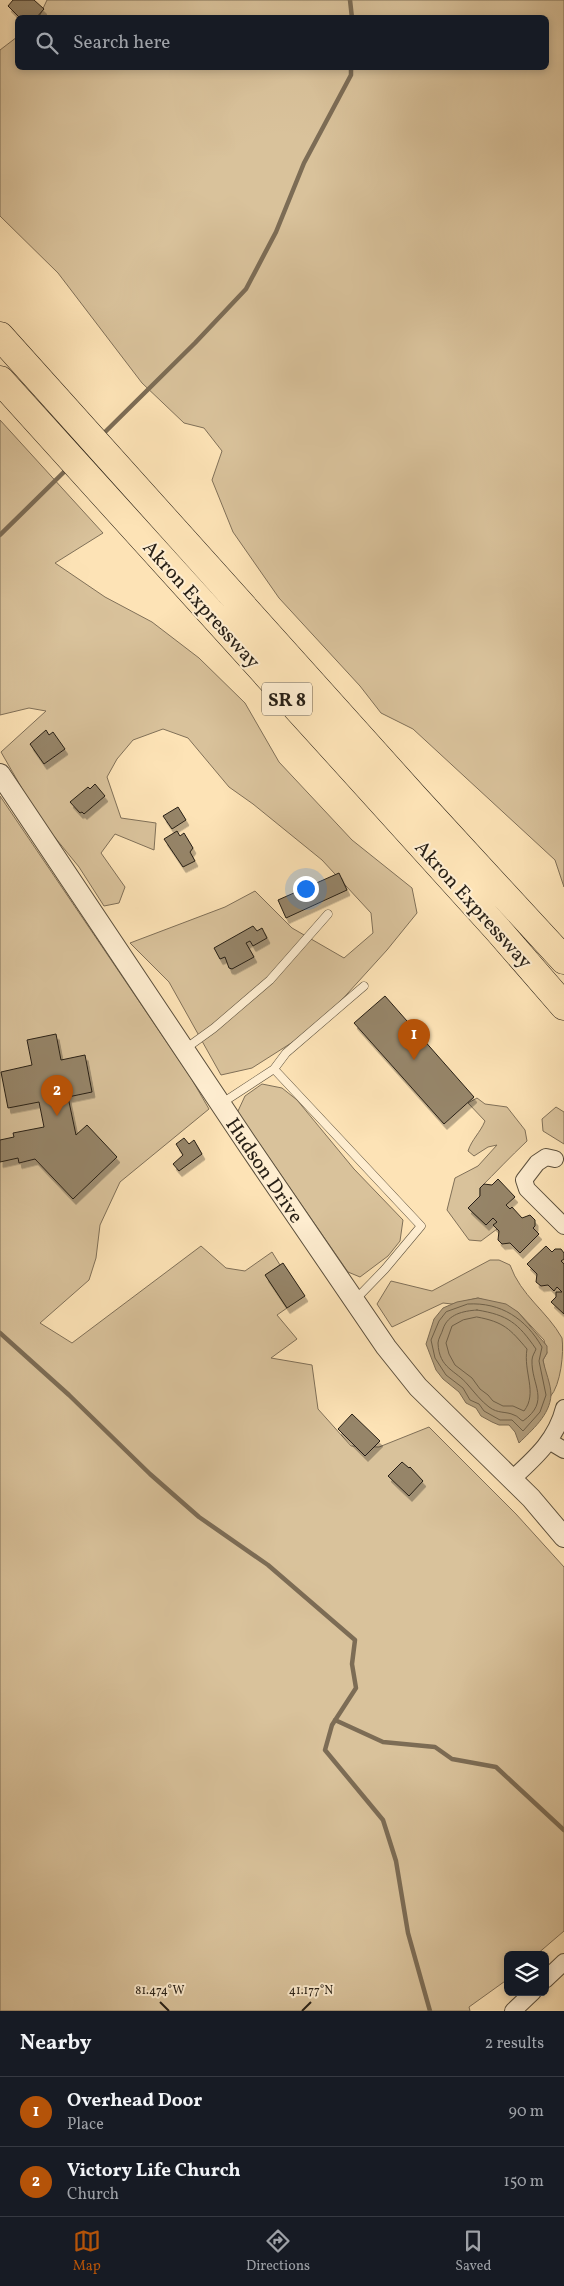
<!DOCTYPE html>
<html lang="en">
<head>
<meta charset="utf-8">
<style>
	:root { --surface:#171b24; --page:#242831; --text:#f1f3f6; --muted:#9ea1a6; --line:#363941; --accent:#b45309 }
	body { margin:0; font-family:Vollkorn,serif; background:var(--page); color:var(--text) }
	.controls { position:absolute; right:15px; bottom:15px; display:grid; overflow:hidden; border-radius:8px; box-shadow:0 2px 8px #0003 }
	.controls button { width:45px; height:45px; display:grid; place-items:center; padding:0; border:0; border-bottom:1px solid var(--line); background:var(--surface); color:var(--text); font:25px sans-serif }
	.you { position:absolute; left:305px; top:888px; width:18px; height:18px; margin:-12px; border:4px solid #fff; border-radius:50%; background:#1a73e8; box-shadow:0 0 0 8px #1a73e833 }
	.badge { display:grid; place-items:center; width:32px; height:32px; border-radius:50%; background:var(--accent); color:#fff; font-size:16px; font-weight:700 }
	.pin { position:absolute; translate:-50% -41px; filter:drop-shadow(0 1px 2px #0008) }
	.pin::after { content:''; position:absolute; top:26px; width:18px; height:15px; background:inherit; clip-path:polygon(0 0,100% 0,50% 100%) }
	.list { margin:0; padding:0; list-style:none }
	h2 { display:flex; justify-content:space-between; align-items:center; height:65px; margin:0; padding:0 20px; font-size:21px }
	h2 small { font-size:16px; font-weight:400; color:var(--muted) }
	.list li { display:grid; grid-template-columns:32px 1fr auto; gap:15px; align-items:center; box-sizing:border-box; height:70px; padding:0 20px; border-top:1px solid var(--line) }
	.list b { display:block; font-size:19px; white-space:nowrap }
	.list p { margin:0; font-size:16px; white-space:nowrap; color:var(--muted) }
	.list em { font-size:16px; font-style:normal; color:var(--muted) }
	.icon { flex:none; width:28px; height:28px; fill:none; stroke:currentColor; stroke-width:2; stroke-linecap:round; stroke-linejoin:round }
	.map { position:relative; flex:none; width:564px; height:2011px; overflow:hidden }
	.search { position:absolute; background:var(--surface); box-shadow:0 2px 8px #0003; left:15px; right:15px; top:15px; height:55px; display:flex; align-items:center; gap:12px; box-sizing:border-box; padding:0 18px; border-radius:8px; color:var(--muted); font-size:19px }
	.sheet { height:205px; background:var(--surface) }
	nav { display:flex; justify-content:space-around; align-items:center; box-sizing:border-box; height:70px; border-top:1px solid var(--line); background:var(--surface); font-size:14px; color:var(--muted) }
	nav a { display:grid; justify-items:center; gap:2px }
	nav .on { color:var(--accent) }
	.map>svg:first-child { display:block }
	.green { fill:#d9c29b; stroke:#807058 }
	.water { fill:#b4a07f; stroke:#7c6c55 }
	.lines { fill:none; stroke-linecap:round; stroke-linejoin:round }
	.shore { stroke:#6e604a; stroke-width:1 }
	.stream { stroke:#7c6c55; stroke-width:4.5 }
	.building { fill:#968569; stroke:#271f15; filter:url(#shadow) }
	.service-casing { stroke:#5c503d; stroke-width:9 }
	.minor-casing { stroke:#5c503d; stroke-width:18 }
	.tertiary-casing { stroke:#5c503d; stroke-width:22 }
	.motorway-casing { stroke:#271f15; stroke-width:29 }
	.service { stroke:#feedd0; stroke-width:8 }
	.minor { stroke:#feedd0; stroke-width:16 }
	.tertiary { stroke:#feedd0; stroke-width:20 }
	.motorway { stroke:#fde3b6; stroke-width:28 }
	.ticks { fill:none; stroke:#271f15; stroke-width:2 }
	.labels { text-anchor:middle; stroke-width:4; stroke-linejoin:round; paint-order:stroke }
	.shield { fill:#feedd0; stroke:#685d4d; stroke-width:1 }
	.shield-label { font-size:19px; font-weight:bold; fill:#271f15 }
	.street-label { font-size:20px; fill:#271f15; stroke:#feedd0 }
	.ticks-label { font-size:12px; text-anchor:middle; fill:#271f15; stroke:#feedd0; stroke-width:4; stroke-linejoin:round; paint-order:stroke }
</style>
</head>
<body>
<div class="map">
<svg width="564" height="2011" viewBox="0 0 564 2011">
	<defs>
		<filter id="shadow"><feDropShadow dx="3" dy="5.5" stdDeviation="0" flood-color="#0004"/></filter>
	</defs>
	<rect width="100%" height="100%" fill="#fde3b6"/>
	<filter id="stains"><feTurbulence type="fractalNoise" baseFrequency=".004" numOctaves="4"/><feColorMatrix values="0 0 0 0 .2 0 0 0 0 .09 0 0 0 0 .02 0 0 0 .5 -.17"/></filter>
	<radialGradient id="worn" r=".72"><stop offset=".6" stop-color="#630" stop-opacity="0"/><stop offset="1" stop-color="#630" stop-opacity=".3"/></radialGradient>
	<path class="green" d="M47,0H564V887L555,860L413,729L381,713L360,686L279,598L233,532L212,480L222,451L204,428L184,423L142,383L58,273L0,216V50L17,37L18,68H546V18L39,17Z
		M0,420L103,533L55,563L105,597L152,622L199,658L245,703L279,762L352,840L412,888L417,913L387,950L318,1026L252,1068L221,1075L169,982L130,943L225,907L255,891L292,928L344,958L373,933L371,913L322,860L253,804L229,787L188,738L163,729L133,740L117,759L107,777L121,818L156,823L154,850L115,834L101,853L125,887L119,903L104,906L79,867L39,818L1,752L46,711L29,708L0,715Z
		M0,796L191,1078L209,1109L120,1182L100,1225L96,1258L89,1280L40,1323L72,1343L201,1246L226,1268L245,1271L272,1252L280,1265L266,1276L287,1308L277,1315L297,1339L271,1358L312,1365L318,1409L351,1446L379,1447L429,1427L516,1514L564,1567V1931L536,1955H508V1979L469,2007L470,2011H0Z
		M262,1084L282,1088L297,1100L354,1169L403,1220L400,1241L388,1256L360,1277L348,1272L241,1117L238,1111L245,1096Z
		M477,1098L485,1104L507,1107L525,1130L527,1141C510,1157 495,1173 480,1188V1196L468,1208L486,1225L493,1218L497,1222L494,1225L497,1229L481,1241L469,1240L447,1210L455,1178L478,1166L497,1145L488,1147L474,1156L468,1151C472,1139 480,1133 485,1121L468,1103Z
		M556,1107L564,1112V1144L543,1131L542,1119Z
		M490,1260H499L510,1265C521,1296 547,1311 562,1338C564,1352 561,1385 550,1397L543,1360L547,1353L544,1340L518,1312L478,1298L452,1304L443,1303L392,1327L377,1304L391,1281L432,1291Z"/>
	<path class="water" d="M478,1298L506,1304L518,1312L547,1346V1353L543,1360C545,1371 551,1384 551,1395C550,1415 532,1430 519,1443L515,1432L509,1425H499L492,1422L481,1416L476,1408L466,1403L459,1392L443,1379L436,1370L426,1344L434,1319L443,1308L457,1302Z"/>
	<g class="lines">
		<path class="shore" d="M468,1304C501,1302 526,1319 542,1347L539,1361L546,1395L540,1412L523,1431L512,1420H500L484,1411L479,1404L470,1400L463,1388L446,1375L435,1358L431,1340L439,1321L446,1312Z
			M477,1310C508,1315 518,1323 536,1349C535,1352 532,1356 532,1360C531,1385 551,1401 523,1421C520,1420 518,1416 514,1415C506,1411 498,1414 489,1407C481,1401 475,1393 468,1385C456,1370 439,1369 438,1343C438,1339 442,1333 443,1329C448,1314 463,1311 477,1310Z
			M477,1317C504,1322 510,1329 527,1349C523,1372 538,1393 524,1411L513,1406H503L493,1401L488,1395L480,1389L472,1378L455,1365L449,1354L446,1343L452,1326L463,1320Z"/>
		<path class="stream" d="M350,0L352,18
			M101,436L195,343L246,289L276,232L304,163L351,75V68
			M0,535L68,468
			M0,1333L69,1395L150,1474L199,1517L268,1565L355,1640L352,1664L356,1688L332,1725L325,1750L383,1820L396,1861L408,1933L430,2011
			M335,1720L383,1742L435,1747L452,1759L496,1767L564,1830"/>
	</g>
	<path class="building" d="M13,0H34L44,9L36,18H20L8,6Z
		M46,730L49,735L53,732L65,749L44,764L30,744Z
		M95,784L105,796L84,814L82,812L80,813L70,802L88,787L90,789Z
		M178,807L186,820L172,829L163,816Z
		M177,831L180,836L184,833L193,848L190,852L195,861L183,867L164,839Z
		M339,873L347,890L286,918L278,900Z
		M253,926L257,931L262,928L267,938L253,946L250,941L246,943L254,957L232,969L229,968L225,957L220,959L214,948Z
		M385,996L474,1097L444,1124L354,1023Z
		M56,1034L61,1060L85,1055L92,1092L68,1097L76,1135L87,1125L117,1157L73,1199L35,1159L19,1163L18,1158L0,1162V1140L14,1137L13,1133L44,1127L39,1102L8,1108L1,1072L32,1065L27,1040Z
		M184,1138L189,1144L194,1140L202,1154L179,1171L173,1164L183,1155L176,1144Z
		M498,1179L515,1197L506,1205L510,1209L512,1207L522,1218L530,1215L535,1220V1226L533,1228L539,1234L520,1253L510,1243L502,1244L498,1240L499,1231L493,1225L497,1222L493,1218L486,1225L468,1208L480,1196V1188L484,1184L492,1185Z
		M546,1246L552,1252L555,1249H561L564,1253V1259L561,1261L564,1264V1314L551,1302L556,1297V1292H562L557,1287L554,1291L548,1285L541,1286L536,1282L537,1274L527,1264Z
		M283,1263L305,1296L287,1308L265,1275Z
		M352,1414L380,1441L365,1456L338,1429Z
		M402,1462L409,1468L410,1467L423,1481L409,1496L388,1476Z"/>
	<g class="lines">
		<g class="service-casing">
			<path id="service" d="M185,1049L214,1028L270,980L328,914
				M274,1069L286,1053L364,986
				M222,1103L274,1069L421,1226L385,1269L354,1301"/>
		</g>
		<g class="minor-casing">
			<path id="minor" d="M555,1159L546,1157L537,1163L524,1180L527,1189L564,1226
				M549,1441L564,1450
				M511,1480C535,1458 556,1440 564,1408
				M545,1980L564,1962
				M513,2011L533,1992"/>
		</g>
		<g class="tertiary-casing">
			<path id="tertiary" d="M0,774L246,1142L386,1347L418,1387L531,1498L564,1537"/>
		</g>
		<g class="motorway-casing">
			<path id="motorway" d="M0,336L414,797L564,960
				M0,380L498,930L564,1006"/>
		</g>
		<use href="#service" class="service"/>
		<use href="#minor" class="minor"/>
		<use href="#tertiary" class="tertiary"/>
		<use href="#motorway" class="motorway"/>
	</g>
	<path class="ticks" d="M160,2002L169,2011M302,2011L311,2002"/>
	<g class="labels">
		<rect class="shield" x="262" y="682.5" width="50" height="33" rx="4"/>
		<g class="shield-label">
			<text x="287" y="706">SR 8</text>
		</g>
		<g class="street-label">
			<text transform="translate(202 604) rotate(48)" y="7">Akron Expressway</text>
			<text transform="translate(474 904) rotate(48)" y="7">Akron Expressway</text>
			<text transform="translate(265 1170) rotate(56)" y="7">Hudson Drive</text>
		</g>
	</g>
	<g class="ticks-label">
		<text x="160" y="1994">81.474°W</text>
		<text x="311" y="1994">41.177°N</text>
	</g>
	<rect width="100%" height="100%" filter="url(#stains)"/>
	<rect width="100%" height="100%" fill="url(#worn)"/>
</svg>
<div class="controls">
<button><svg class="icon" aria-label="layers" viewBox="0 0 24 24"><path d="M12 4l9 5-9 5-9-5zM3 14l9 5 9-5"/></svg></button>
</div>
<div class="you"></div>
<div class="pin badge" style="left:414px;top:1060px">1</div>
<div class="pin badge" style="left:57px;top:1116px">2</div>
<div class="search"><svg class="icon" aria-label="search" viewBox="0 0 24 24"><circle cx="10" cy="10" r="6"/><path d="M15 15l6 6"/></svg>Search here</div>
</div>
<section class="sheet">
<h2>Nearby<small>2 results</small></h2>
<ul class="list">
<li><span class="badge">1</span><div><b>Overhead Door</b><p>Place</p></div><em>90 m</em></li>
<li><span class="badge">2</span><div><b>Victory Life Church</b><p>Church</p></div><em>150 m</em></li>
</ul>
</section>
<nav>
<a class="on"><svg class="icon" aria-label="map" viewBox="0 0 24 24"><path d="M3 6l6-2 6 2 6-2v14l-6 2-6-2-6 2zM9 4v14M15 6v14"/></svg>Map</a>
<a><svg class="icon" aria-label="directions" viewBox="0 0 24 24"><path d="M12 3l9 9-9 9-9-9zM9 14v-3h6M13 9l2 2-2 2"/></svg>Directions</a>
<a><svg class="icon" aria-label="saved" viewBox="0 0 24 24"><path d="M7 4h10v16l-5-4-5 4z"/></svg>Saved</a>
</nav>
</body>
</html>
